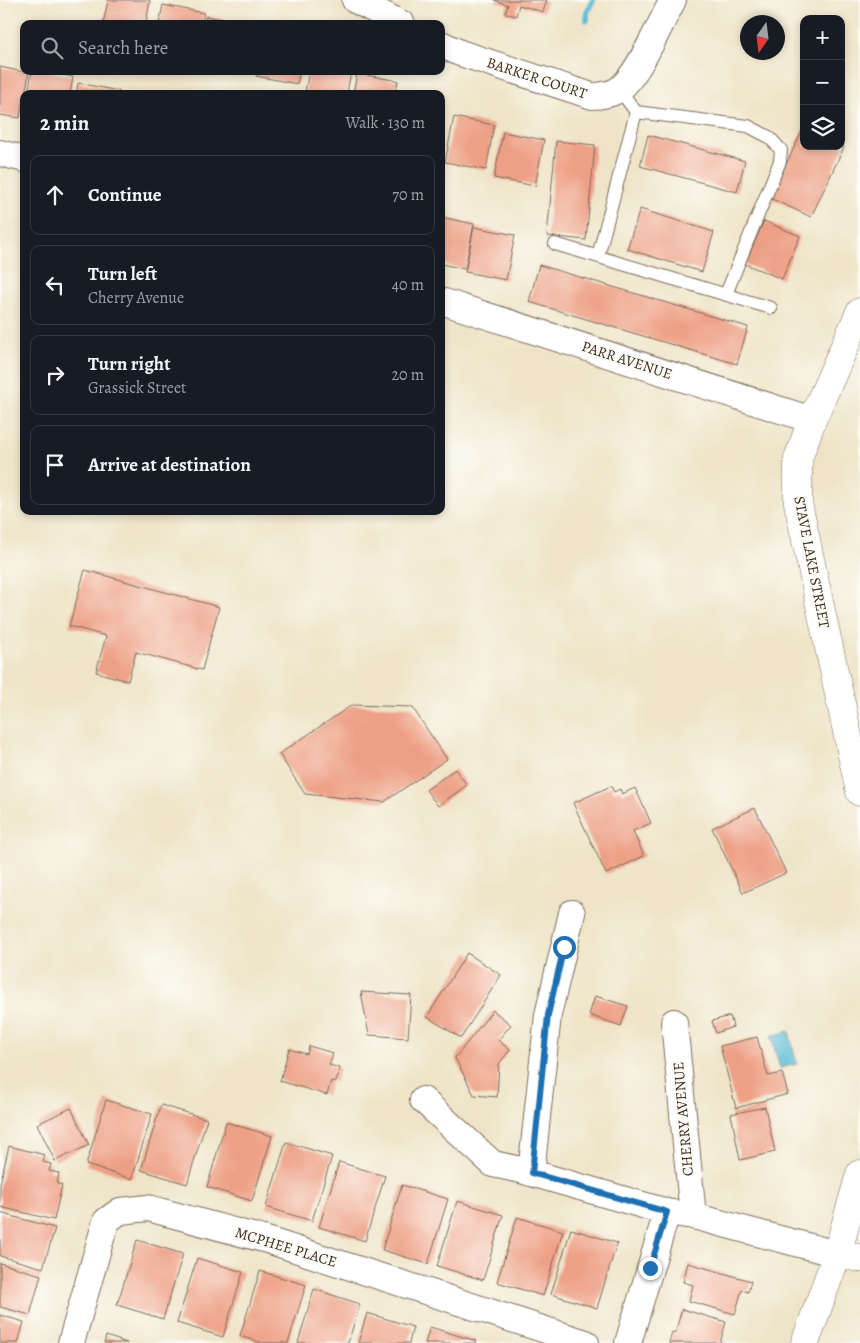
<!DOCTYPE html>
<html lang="en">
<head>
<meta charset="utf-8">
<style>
	:root { --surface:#171b24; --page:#20242c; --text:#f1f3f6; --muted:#9ea1a6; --line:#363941 }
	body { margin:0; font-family:Alegreya,serif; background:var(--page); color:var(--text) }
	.controls { position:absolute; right:15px; top:15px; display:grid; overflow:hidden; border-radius:10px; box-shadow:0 2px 8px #0003 }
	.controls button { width:45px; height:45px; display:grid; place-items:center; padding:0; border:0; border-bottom:1px solid var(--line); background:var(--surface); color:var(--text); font:25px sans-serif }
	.compass { position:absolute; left:740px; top:15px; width:45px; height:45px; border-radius:50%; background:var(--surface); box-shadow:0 2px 8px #0003; rotate:194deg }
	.stop { position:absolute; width:15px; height:15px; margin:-11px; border:4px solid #1f6fb2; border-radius:50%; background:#fff }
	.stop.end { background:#1f6fb2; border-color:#fff; box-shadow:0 1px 5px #0008 }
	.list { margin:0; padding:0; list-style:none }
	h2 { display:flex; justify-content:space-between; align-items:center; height:65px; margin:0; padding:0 20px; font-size:21px }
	h2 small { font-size:16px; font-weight:400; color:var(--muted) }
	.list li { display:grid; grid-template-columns:32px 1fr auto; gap:15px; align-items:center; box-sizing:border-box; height:80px; margin:0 10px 10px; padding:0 10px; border:1px solid var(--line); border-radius:10px }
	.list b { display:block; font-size:19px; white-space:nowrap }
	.list p { margin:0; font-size:16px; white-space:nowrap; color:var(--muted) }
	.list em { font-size:16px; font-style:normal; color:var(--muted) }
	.icon { flex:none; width:28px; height:28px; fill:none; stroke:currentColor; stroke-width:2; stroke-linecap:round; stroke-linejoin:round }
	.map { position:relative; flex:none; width:860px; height:1343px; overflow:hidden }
	.search { position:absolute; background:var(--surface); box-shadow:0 2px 8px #0003; left:20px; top:20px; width:425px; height:55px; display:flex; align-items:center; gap:12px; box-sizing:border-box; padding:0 18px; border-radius:10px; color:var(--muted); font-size:19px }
	.panel { position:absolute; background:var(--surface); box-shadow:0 2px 8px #0003; left:20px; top:90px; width:425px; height:425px; border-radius:10px }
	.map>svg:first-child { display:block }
	.water { fill:#55bbd3; stroke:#487278 }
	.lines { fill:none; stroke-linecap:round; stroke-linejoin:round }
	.stream { stroke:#55bbd3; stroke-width:6 }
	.building { fill:#eea086 }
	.lane-casing { stroke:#7a6b5a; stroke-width:14 }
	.street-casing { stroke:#7a6b5a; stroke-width:28 }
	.secondary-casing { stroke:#7a6b5a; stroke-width:29 }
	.lane { stroke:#fff; stroke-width:12 }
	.street { stroke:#fff; stroke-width:26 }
	.secondary { stroke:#fff; stroke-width:28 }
	.route { stroke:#1f6fb2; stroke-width:6 }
	.labels { text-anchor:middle; stroke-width:5; stroke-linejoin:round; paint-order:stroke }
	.street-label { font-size:15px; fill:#3b2a1e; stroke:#fdfcf7 }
</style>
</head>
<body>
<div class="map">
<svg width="860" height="1343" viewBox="0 0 860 1343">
	<rect width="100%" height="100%" fill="#fdfcf7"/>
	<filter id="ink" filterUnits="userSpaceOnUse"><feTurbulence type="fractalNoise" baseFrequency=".02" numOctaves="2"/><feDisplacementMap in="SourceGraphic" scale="10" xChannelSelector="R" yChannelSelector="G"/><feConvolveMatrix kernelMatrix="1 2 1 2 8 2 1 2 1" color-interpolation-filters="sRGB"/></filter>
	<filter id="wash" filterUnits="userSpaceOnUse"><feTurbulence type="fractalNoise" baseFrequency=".0096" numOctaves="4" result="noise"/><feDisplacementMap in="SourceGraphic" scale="20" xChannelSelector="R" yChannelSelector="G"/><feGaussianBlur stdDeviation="1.12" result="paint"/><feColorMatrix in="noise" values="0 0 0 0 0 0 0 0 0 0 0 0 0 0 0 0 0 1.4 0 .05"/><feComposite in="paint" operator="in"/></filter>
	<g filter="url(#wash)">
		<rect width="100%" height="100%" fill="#efe4c8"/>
		<path class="water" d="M789,1031L797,1064L780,1068L771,1036Z"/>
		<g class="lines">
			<path class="stream" d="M587,20V12L593,0"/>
		</g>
		<g id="blocks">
			<path class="building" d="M108,0H150L146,24H103Z
				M494,0H547L543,12L519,5L516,16L505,13L508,5Z
				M163,5L204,13L202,24H159Z
				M206,16L242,23L241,24H205Z
				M0,67L29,73L25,94H24L20,118L0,115Z
				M32,71H45L73,77L70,94H28Z
				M257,71H300L297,84L256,76Z
				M309,71H351L347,94H315L305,92Z
				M357,73L398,81L395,94H353Z
				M78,83L119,91L118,94H76Z
				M454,117L494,125L486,170L445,162Z
				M804,127V146L841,145L844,147L811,217L770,198Z
				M503,132L544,140L535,186L494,178Z
				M648,135L745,161L737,192L640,166Z
				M556,141L595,145L586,240L547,236Z
				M640,209L714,232L702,272L627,249Z
				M441,217L474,224L465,269L441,264Z
				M764,221L800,236L782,279L745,264Z
				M474,227L515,235L506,280L465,272Z
				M539,265L748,327L737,364L529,302Z
				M85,570L219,607L202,670L136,652L128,681L96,672L106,636L69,626Z
				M352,705L412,707L447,759L384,802L305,794L279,754Z
				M455,769L467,785L438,806L426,790Z
				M611,786L614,792L620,789L622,794L635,788L651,823L633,831L644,856L606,874L573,803Z
				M755,808L786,873L743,893L712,828Z
				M467,953L501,975L461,1038L427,1017Z
				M361,992L411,995L408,1038L369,1035Z
				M595,996L628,1006L621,1026L589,1015Z
				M493,1010L511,1025L498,1040L510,1050L499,1064L497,1097L474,1095L455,1058Z
				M730,1016L733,1027L716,1033L712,1021Z
				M757,1037L768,1076L782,1073L788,1094L736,1108L720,1046Z
				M309,1046L333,1053L329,1065L340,1068L336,1082L331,1081L327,1095L280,1081L289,1049L307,1054Z
				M106,1100L152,1114L132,1179L86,1165Z
				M161,1105L207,1119L187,1184L141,1170Z
				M765,1107L775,1152L740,1160L731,1114Z
				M71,1108L89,1145L55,1161L37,1124Z
				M226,1122L272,1136L252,1201L207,1187Z
				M286,1142L332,1156L312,1221L266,1207Z
				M9,1146L45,1155L43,1162L51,1164L49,1171L59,1173L57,1184L62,1185L54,1220L0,1207V1184Z
				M339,1162L385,1176L365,1241L319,1227Z
				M402,1185L448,1199L428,1264L382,1250Z
				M457,1201L503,1215L483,1280L437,1266Z
				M0,1213L55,1228L43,1268L0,1256Z
				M517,1217L563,1231L543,1296L497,1282Z
				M571,1229L617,1243L597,1308L551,1294Z
				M137,1240L183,1254L163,1319L117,1305Z
				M197,1258L243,1272L223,1337L177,1323Z
				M0,1263L41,1275L30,1315L0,1307Z
				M688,1263L751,1281L748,1292L742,1290L735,1314L689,1301L693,1285L683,1282Z
				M260,1271L306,1285L288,1343H262L240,1336Z
				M314,1289L360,1304L348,1343H298Z
				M682,1309L726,1322L720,1343H669L672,1332L675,1333Z
				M367,1313L413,1327L409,1343H358Z
				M0,1315L24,1322L18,1343H0Z
				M430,1327L476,1341V1343H425Z
				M106,1336L127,1343H104Z"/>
		</g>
	</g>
	<g filter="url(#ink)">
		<use href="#blocks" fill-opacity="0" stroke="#7a6b5a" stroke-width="1"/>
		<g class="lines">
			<g class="lane-casing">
				<path id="lane" d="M619,89L636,112L748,126L769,137L781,150L780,161L726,294
					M555,244L771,308
					M598,256L636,112"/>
			</g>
			<g class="street-casing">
				<path id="street" d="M355,0L402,24
					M441,44L460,53L592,96C602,96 609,95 618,90C637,78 661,22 673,0
					M0,153L24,159
					M441,301L812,420
					M674,1022L693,1216
					M423,1100L493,1164L521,1170L667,1212L693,1216L837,1254
					M531,1173L548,1015L572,913
					M71,1343L106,1221L120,1211L148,1208L267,1240L586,1343
					M628,1343L667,1212"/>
			</g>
			<g class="secondary-casing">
				<path id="secondary" d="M860,312L812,420L798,459V503L860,792
					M837,1254L860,1258
					M805,1343L837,1254L860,1174"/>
			</g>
			<use href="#lane" class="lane"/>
			<use href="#street" class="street"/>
			<use href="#secondary" class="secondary"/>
		</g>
	</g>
	<g class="lines" filter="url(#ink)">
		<path class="route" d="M564,947L548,1015L532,1173L667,1212L650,1268"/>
	</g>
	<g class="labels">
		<g class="street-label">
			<text transform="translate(537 78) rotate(18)" y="5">BARKER COURT</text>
			<text transform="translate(627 360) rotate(18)" y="5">PARR AVENUE</text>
			<text transform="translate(812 562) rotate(79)" y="5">STAVE LAKE STREET</text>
			<text transform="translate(683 1119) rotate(-95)" y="5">CHERRY AVENUE</text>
			<text transform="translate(286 1247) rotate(17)" y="5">MCPHEE PLACE</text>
		</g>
	</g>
</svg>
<div class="controls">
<button>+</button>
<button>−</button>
<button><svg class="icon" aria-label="layers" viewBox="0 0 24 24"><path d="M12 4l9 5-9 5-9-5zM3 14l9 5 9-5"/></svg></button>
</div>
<svg class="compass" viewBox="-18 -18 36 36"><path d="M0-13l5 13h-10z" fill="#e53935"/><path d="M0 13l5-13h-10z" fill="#9ea1a6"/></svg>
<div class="stop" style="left:564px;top:947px"></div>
<div class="stop end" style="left:650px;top:1268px"></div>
<div class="search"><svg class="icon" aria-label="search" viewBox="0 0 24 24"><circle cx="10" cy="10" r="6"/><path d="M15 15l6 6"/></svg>Search here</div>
<section class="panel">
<h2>2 min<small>Walk · 130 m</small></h2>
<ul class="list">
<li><svg class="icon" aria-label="ahead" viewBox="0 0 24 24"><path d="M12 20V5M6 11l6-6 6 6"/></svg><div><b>Continue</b></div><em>70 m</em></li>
<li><svg class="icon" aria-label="left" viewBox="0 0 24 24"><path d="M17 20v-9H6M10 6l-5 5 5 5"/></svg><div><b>Turn left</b><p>Cherry Avenue</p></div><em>40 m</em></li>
<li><svg class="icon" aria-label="right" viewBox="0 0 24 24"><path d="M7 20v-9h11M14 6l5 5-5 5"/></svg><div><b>Turn right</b><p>Grassick Street</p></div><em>20 m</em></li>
<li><svg class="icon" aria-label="arrive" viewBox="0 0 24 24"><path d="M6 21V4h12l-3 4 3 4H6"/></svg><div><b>Arrive at destination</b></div></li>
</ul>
</section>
</div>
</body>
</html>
